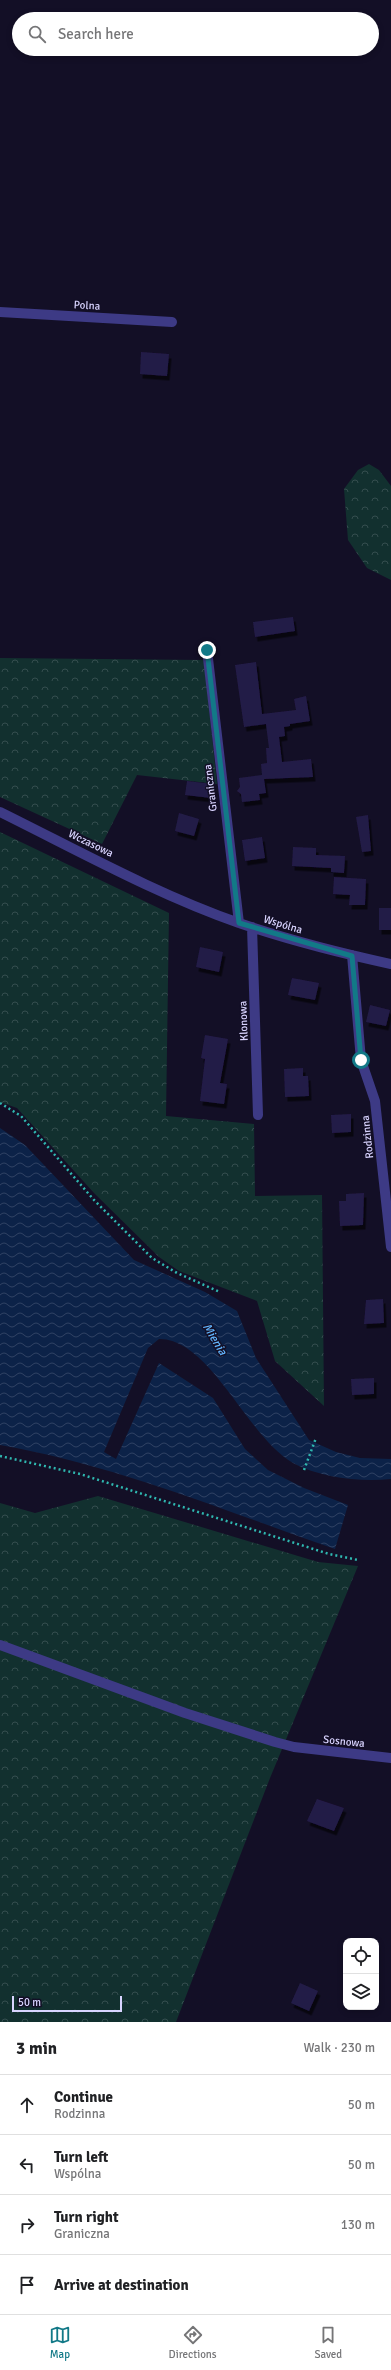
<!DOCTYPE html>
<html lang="en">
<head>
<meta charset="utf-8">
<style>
	:root { --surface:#fff; --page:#f6f6f6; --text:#202124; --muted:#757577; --line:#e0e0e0; --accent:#127987 }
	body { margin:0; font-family:Signika,sans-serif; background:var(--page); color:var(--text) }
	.controls { position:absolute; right:12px; bottom:12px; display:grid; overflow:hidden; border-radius:8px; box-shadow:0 2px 6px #0003 }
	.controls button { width:36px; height:36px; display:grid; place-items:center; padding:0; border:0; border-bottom:1px solid var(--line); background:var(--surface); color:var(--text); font:20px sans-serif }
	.scale { position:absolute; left:12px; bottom:10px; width:110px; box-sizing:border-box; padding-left:4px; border:2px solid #d9d4ff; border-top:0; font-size:11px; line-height:14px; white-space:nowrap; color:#d9d4ff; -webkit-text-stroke:3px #130f26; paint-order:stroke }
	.stop { position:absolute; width:12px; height:12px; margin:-9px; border:3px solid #127987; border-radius:50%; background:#fff }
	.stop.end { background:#127987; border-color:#fff; box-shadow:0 1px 4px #0008 }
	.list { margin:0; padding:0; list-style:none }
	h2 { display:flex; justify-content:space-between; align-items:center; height:52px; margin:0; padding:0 16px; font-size:17px }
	h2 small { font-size:13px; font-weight:400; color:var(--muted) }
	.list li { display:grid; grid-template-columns:26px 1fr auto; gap:12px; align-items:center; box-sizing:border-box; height:60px; padding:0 16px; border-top:1px solid var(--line) }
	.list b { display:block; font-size:15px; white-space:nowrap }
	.list p { margin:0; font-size:13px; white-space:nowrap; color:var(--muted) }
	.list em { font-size:13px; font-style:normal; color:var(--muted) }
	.icon { flex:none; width:22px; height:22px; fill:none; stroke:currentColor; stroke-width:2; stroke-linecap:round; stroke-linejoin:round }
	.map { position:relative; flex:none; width:391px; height:2022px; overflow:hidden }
	.search { position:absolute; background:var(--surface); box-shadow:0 2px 6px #0003; left:12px; right:12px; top:12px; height:44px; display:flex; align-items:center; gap:10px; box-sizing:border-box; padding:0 14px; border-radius:22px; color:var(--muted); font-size:15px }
	.sheet { height:292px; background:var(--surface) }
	nav { display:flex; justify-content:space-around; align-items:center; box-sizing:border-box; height:56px; border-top:1px solid var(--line); background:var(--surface); font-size:11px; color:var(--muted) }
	nav a { display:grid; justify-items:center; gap:2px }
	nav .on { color:var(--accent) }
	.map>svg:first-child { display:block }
	.forest { fill:url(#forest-crowns) }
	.water { fill:url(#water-waves) }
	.building { fill:#241b47; filter:url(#shadow) }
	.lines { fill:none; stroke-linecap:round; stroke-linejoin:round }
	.path { stroke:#2fb8b0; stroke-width:2.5; stroke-dasharray:2 3; stroke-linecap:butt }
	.minor { stroke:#3d3a85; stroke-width:10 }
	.route { stroke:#127987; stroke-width:5 }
	.labels { text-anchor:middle; stroke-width:3; stroke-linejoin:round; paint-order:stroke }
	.street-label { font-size:11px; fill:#d9d4ff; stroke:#130f26 }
	.water-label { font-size:12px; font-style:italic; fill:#62b6ff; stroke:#130f26 }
</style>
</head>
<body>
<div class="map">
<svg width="391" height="2022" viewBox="0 0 391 2022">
	<defs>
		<pattern id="forest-crowns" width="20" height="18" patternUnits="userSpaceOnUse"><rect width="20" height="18" fill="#12302f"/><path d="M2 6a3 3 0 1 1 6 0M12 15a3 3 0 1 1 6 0" fill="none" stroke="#344d4e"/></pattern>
		<pattern id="water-waves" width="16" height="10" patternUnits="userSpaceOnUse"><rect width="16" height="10" fill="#0c2248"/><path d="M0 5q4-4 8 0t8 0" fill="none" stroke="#2f4163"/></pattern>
		<filter id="shadow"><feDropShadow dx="2.5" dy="4.5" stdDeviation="0" flood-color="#0009"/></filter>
	</defs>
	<rect width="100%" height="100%" fill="#130f26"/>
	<path class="forest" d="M369,464L379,470L391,486V580L367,568L348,540L344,489L358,470Z
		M0,658L204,660L217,784L137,775L102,844L0,797Z
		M0,832L169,913L166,1116L254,1124L255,1196L322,1195L324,1406L275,1361L257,1301L179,1271L159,1257L94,1193L17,1108L0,1102Z
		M98,1496L318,1562L358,1566L270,1778L176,2022H0V1503L35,1513Z"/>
	<path class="water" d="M0,1128L25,1145L134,1260L205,1292L237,1311L256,1358L309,1440L336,1452L360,1458L391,1459V1479C360,1482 321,1478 293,1463C247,1437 210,1338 159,1339L148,1348L104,1452L116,1459L159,1363L213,1398L245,1449L268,1470L304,1488L348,1505L335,1549C225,1511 115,1465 0,1445Z"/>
	<path class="building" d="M141,352L169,354L167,376L140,374Z
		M293,617L295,631L255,637L253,622Z
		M256,662L262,714L296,710L294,699L306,696L310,721L290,724V726L284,727L285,736L279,737L282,762L311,759L313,777L264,779L266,793L259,794L260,800L242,802L241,794L237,791L240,787L239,778L262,775L261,764L267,763L266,748H269L266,724L244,727L235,665Z
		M187,781L213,784L211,798L185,795Z
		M179,813L199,819L194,836L175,831Z
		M368,815L371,851L362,852L356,817Z
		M262,837L265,858L245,861L242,840Z
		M293,847L316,848V855L345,856L344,873L331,872V868L292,866Z
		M334,877L366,879L365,905H349L350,895L333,894Z
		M379,908H391V930H379Z
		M200,947L223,952L219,972L196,967Z
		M292,978L319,983L315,1000L288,995Z
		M370,1005L390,1010L386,1026L366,1022Z
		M205,1035L228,1039L220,1083L227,1084L224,1104L200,1101L205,1059L201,1058Z
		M303,1068V1076H308L309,1096L285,1097L284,1069Z
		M351,1114V1132L332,1133L331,1115Z
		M364,1193L363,1225L340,1226L339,1201H346V1194Z
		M383,1299L384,1323L364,1324L366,1300Z
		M374,1378V1394L352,1395L351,1379Z
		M317,1799L344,1808L334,1831L307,1821Z
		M300,1983L318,1991L309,2011L291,2003Z"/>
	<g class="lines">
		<path class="path" d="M0,1103L21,1116L94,1200L152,1258L177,1273L220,1292
			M0,1456L80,1474L329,1554L358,1560
			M304,1470L316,1438"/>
		<path class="minor" d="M0,312L172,322
			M207,650L239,923
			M0,812C77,850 158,895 239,923C289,940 340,953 391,964
			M252,927L258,1115
			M352,955L361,1060L375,1101L391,1247
			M0,1645L185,1713L275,1742L294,1747L391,1758"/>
	</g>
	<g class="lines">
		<path class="route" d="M207,650L239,923L352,956L361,1060"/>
	</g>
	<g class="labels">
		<g class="street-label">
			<text transform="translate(87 305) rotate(3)" y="4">Polna</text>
			<text transform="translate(210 788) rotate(-97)" y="4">Graniczna</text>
			<text transform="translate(91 843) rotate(26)" y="4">Wczasowa</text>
			<text transform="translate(283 924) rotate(17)" y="4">Wspólna</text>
			<text transform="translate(243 1021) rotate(-92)" y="4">Klonowa</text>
			<text transform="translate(367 1137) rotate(-96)" y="4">Rodzinna</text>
			<text transform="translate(344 1741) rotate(6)" y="4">Sosnowa</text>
		</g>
		<g class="water-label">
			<text transform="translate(215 1339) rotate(59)" y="4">Mienia</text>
		</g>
	</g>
</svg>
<div class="controls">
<button><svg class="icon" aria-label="locate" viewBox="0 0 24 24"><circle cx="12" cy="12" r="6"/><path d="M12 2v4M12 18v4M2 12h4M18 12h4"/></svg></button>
<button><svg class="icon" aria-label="layers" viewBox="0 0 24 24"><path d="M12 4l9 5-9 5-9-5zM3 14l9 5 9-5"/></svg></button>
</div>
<div class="scale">50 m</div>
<div class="stop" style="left:361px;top:1060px"></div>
<div class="stop end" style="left:207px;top:650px"></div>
<div class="search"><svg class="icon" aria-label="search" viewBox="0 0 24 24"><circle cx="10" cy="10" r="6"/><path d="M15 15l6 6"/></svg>Search here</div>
</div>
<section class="sheet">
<h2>3 min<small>Walk · 230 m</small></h2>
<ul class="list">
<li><svg class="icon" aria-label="ahead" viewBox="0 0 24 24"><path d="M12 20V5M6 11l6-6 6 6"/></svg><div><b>Continue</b><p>Rodzinna</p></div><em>50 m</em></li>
<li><svg class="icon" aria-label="left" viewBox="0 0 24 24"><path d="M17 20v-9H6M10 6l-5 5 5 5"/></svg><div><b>Turn left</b><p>Wspólna</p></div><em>50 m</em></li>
<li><svg class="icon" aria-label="right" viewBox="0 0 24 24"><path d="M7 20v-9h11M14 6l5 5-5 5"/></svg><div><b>Turn right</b><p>Graniczna</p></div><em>130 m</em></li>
<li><svg class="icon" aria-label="arrive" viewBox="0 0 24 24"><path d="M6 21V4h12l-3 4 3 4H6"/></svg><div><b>Arrive at destination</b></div></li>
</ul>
</section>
<nav>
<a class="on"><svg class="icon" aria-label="map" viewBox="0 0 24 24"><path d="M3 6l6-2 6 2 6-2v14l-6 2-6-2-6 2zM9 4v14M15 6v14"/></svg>Map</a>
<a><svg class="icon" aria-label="directions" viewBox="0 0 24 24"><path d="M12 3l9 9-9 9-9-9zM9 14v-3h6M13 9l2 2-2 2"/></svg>Directions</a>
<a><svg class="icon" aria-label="saved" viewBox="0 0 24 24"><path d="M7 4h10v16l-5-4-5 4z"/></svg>Saved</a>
</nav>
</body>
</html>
